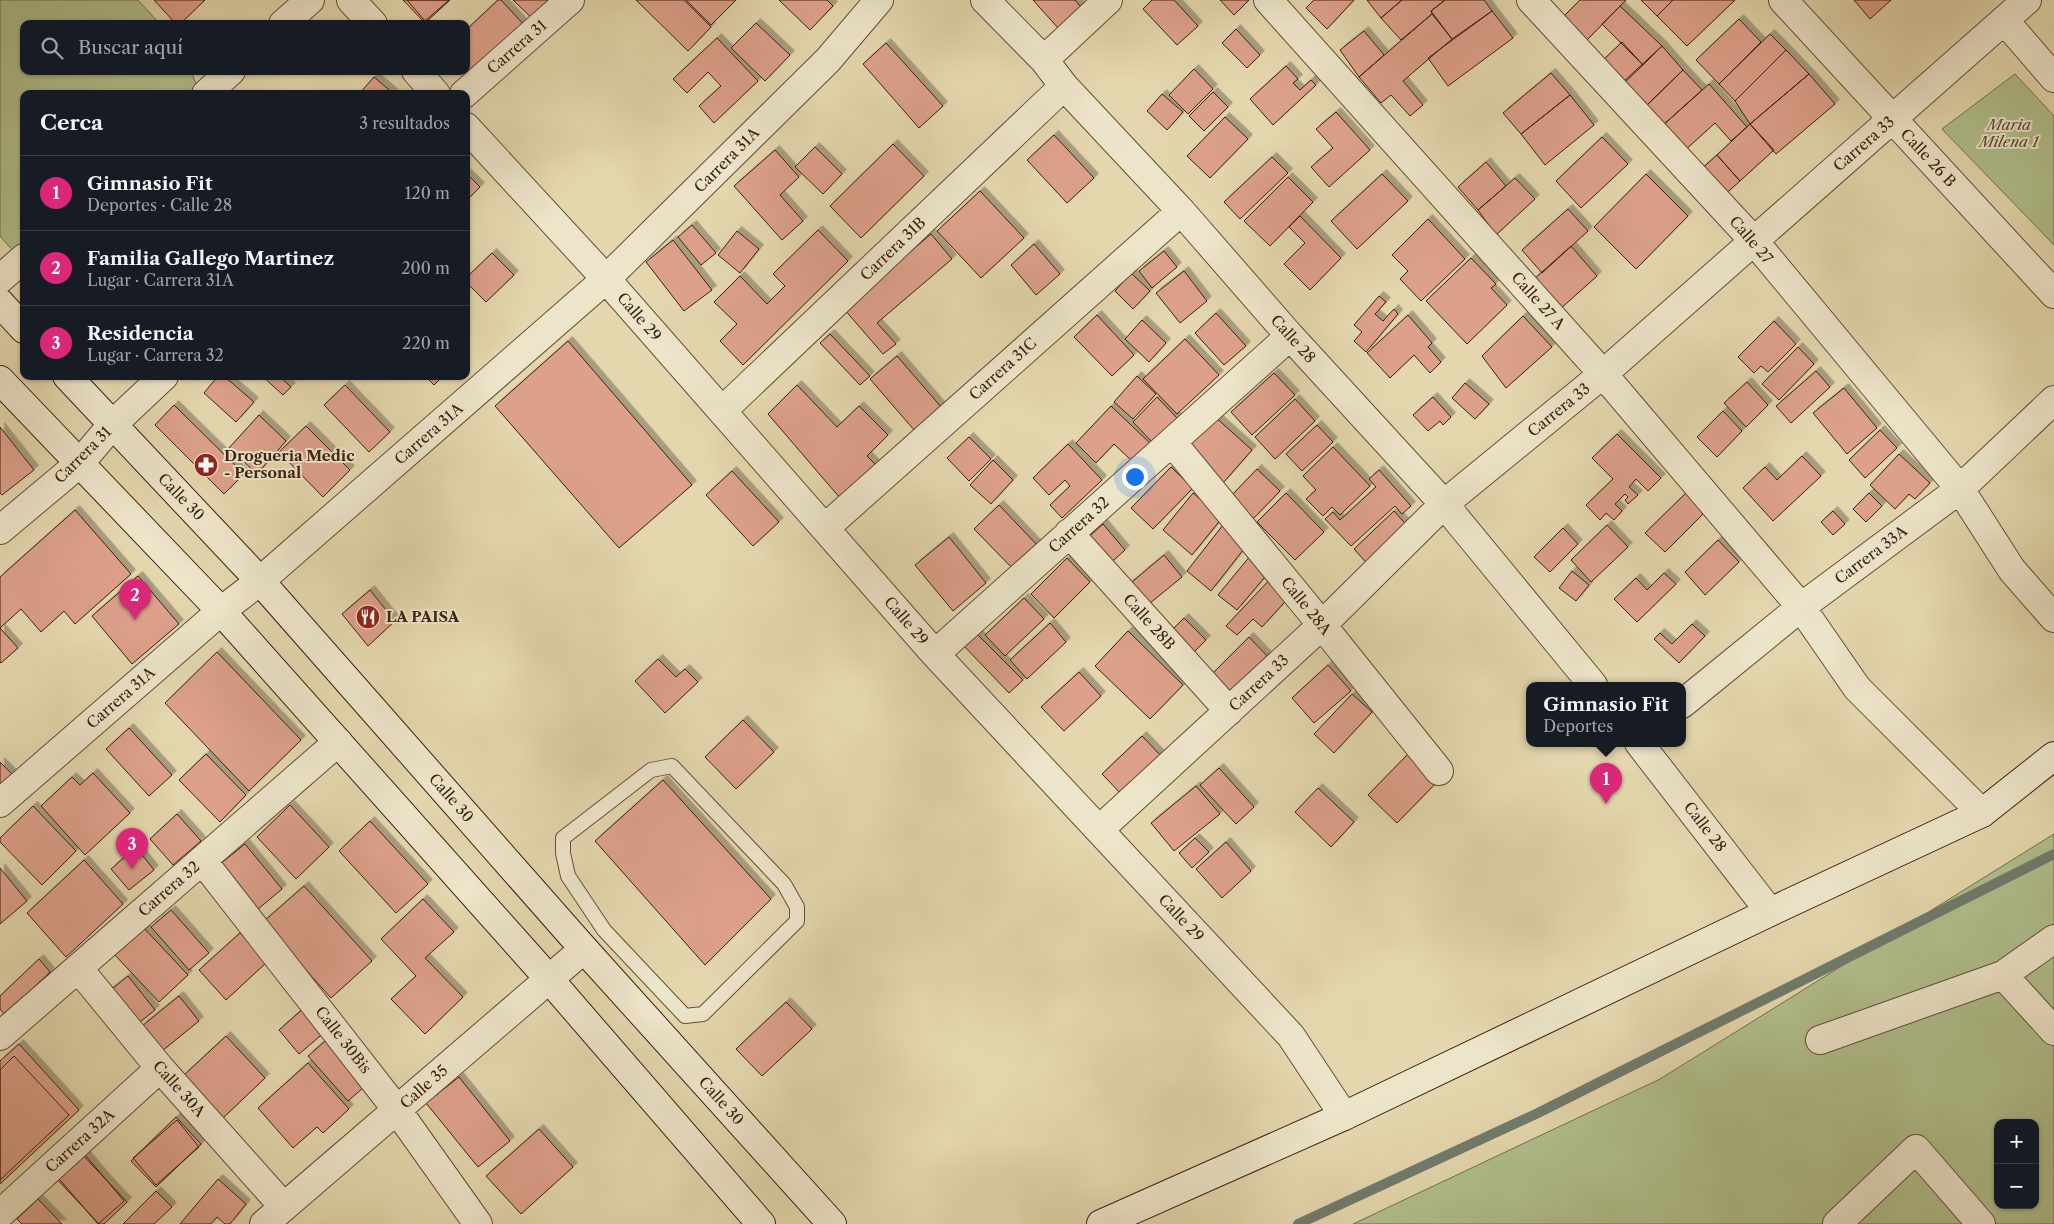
<!DOCTYPE html>
<html lang="es">
<head>
<meta charset="utf-8">
<style>
	:root { --surface:#171b24; --page:#20242c; --text:#f1f3f6; --muted:#9ea1a6; --line:#363941; --accent:#db2777 }
	body { margin:0; font-family:"Libre Caslon Text",serif; background:var(--page); color:var(--text) }
	.controls { position:absolute; right:15px; bottom:15px; display:grid; overflow:hidden; border-radius:10px; box-shadow:0 1px 4px #0004 }
	.controls button { width:45px; height:45px; display:grid; place-items:center; padding:0; border:0; border-bottom:1px solid var(--line); background:var(--surface); color:var(--text); font:25px sans-serif }
	.you { position:absolute; left:1134px; top:476px; width:18px; height:18px; margin:-12px; border:4px solid #fff; border-radius:50%; background:#1a73e8; box-shadow:0 0 0 8px #1a73e833 }
	.badge { display:grid; place-items:center; width:32px; height:32px; border-radius:50%; background:var(--accent); color:#fff; font-size:16px; font-weight:700 }
	.pin { position:absolute; translate:-50% -41px; filter:drop-shadow(0 1px 2px #0008) }
	.pin::after { content:''; position:absolute; top:26px; width:18px; height:15px; background:inherit; clip-path:polygon(0 0,100% 0,50% 100%) }
	.popup { position:absolute; left:1526px; top:682px; width:160px; height:65px; box-sizing:border-box; display:grid; place-content:center; border-radius:10px; background:var(--surface); filter:drop-shadow(0 1px 4px #0005); font-size:16px; white-space:nowrap; color:var(--muted) }
	.popup b { font-size:19px; color:var(--text) }
	.popup::after { content:''; position:absolute; left:50%; top:100%; margin-left:-10px; border:10px solid transparent; border-top-color:var(--surface) }
	.list { margin:0; padding:0; list-style:none }
	h2 { display:flex; justify-content:space-between; align-items:center; height:65px; margin:0; padding:0 20px; font-size:21px }
	h2 small { font-size:16px; font-weight:400; color:var(--muted) }
	.list li { display:grid; grid-template-columns:32px 1fr auto; gap:15px; align-items:center; box-sizing:border-box; height:75px; padding:0 20px; border-top:1px solid var(--line) }
	.list b { display:block; font-size:19px; white-space:nowrap }
	.list p { margin:0; font-size:16px; white-space:nowrap; color:var(--muted) }
	.list em { font-size:16px; font-style:normal; color:var(--muted) }
	.icon { flex:none; width:28px; height:28px; fill:none; stroke:currentColor; stroke-width:2; stroke-linecap:round; stroke-linejoin:round }
	.map { position:relative; flex:none; width:2054px; height:1224px; overflow:hidden }
	.search { position:absolute; background:var(--surface); box-shadow:0 1px 4px #0004; left:20px; top:20px; width:450px; height:55px; display:flex; align-items:center; gap:12px; box-sizing:border-box; padding:0 18px; border-radius:10px; color:var(--muted); font-size:19px }
	.panel { position:absolute; background:var(--surface); box-shadow:0 1px 4px #0004; left:20px; top:90px; width:450px; height:290px; border-radius:10px }
	.map>svg:first-child { display:block }
	.green { fill:#b0bf8d; stroke:#76704f; fill-rule:evenodd }
	.lines { fill:none; stroke-linecap:round; stroke-linejoin:round }
	.stream { stroke:#717c6d; stroke-width:10 }
	.building { fill:#dda18b; stroke:#3c2011; filter:url(#shadow) }
	.lane-casing { stroke:#664e38; stroke-width:16 }
	.street-casing { stroke:#664e38; stroke-width:30 }
	.secondary-casing { stroke:#3c2011; stroke-width:30 }
	.lane { stroke:#ede5ca; stroke-width:14 }
	.street { stroke:#ede5ca; stroke-width:28 }
	.secondary { stroke:#ede5ca; stroke-width:28 }
	.labels { text-anchor:middle; stroke-width:4; stroke-linejoin:round; paint-order:stroke }
	.street-label { font-size:15px; fill:#3c2011; stroke:#ede5ca }
	.park-label { font-size:15px; font-style:italic; fill:#594830; stroke:#ede5ca }
	.poi-label { font-size:15px; font-weight:bold; fill:#3c2011; stroke:#ede5ca; text-anchor:start }
</style>
</head>
<body>
<div class="map">
<svg width="2054" height="1224" viewBox="0 0 2054 1224">
	<defs>
		<filter id="shadow"><feDropShadow dx="4.5" dy="-4.5" stdDeviation="0" flood-color="#0004"/></filter>
	</defs>
	<rect width="100%" height="100%" fill="#e4d7ae"/>
	<filter id="stains"><feTurbulence type="fractalNoise" baseFrequency=".004" numOctaves="4"/><feColorMatrix values="0 0 0 0 .2 0 0 0 0 .09 0 0 0 0 .02 0 0 0 .5 -.17"/></filter>
	<radialGradient id="worn" r=".72"><stop offset=".6" stop-color="#630" stop-opacity="0"/><stop offset="1" stop-color="#630" stop-opacity=".3"/></radialGradient>
	<path class="green" d="M0,0H138L160,24H24V71H191L200,94H24L22,261L0,236Z
		M2015,74L2054,116V245L1942,129Z
		M2054,834V1224H1353L1660,1079ZM1998,1123H2035V1205H1998Z"/>
	<g class="lines">
		<path class="stream" d="M1298,1224L1538,1113L2054,854"/>
	</g>
	<path class="building" d="M154,0H205L180,24H176Z
		M403,0H450L425,23Z
		M407,0H449L425,21Z
		M498,0H501L525,26L474,75L466,66V30Z
		M513,0H558L537,23Z
		M636,0H684L711,27L688,51Z
		M686,0H736L711,25Z
		M779,0H827L833,6L810,30Z
		M1033,0H1075L1081,7L1058,28Z
		M1152,0H1174L1198,26L1177,45L1143,9Z
		M1220,0H1249L1234,15Z
		M1314,0H1354L1327,29L1306,8Z
		M1367,0H1402L1381,18Z
		M1402,0H1445L1431,11L1432,14L1401,40L1381,18Z
		M1445,0H1484L1492,11L1452,39L1431,11Z
		M1580,0H1626L1584,43L1561,19Z
		M1641,0H1673L1657,16Z
		M1673,0H1735L1687,46L1657,16Z
		M1854,0H1891L1870,19Z
		M1620,6L1662,46L1643,65L1602,24Z
		M1492,11L1513,38L1448,86L1428,58Z
		M1432,14L1452,39L1403,81L1423,105L1410,116L1391,95L1381,103L1359,77Z
		M1739,19L1761,42L1719,84L1696,60Z
		M756,23L790,55L765,81L731,48Z
		M1236,29L1260,55L1247,68L1222,43Z
		M1364,31L1384,55L1359,77L1340,50Z
		M1770,34L1786,50L1735,101L1719,84Z
		M717,38L758,81L714,123L699,106L721,86L708,72L687,93L673,79Z
		M1622,42L1643,65L1620,87L1598,65Z
		M886,43L943,106L919,128L863,64Z
		M1662,46L1683,70L1643,109L1621,84Z
		M1786,50L1809,74L1750,124L1735,101Z
		M1286,66L1298,79L1293,83L1300,90L1311,80L1316,85L1273,125L1250,99Z
		M1194,69L1213,89L1188,114L1169,95Z
		M1683,70L1702,90L1661,127L1643,109Z
		M1551,73L1570,95L1521,134L1503,113Z
		M1809,74L1835,104L1776,154L1750,124Z
		M374,77L394,94H359Z
		M1709,84L1747,127L1731,141L1715,123L1683,152L1661,127Z
		M1213,92L1228,107L1204,131L1189,116Z
		M1162,94L1183,112L1167,130L1147,111Z
		M1570,95L1594,125L1545,165L1521,134Z
		M1336,112L1370,150L1329,187L1311,167L1333,148L1316,129Z
		M1225,117L1248,139L1210,178L1187,156Z
		M1750,124L1774,150L1740,181L1717,155Z
		M1054,135L1094,178L1067,203L1027,160Z
		M1602,137L1628,164L1581,208L1556,181Z
		M893,144L924,176L861,238L830,206Z
		M815,147L842,174L823,194L795,167Z
		M775,150L799,177L780,195L803,221L782,240L734,186Z
		M1717,155L1740,181L1721,198L1698,172Z
		M1272,157L1288,173L1240,219L1224,202Z
		M1486,162L1506,186L1478,210L1458,187Z
		M466,173L480,187L466,201Z
		M1382,174L1408,201L1357,249L1331,221Z
		M1646,174L1688,216L1636,269L1594,227Z
		M1288,177L1313,202L1270,246L1244,221Z
		M1515,178L1535,199L1496,235L1478,210Z
		M980,191L1024,238L981,278L937,231Z
		M1568,209L1588,231L1542,273L1522,250Z
		M1300,216L1341,258L1310,290L1284,264L1305,243L1289,227Z
		M1428,219L1465,259L1421,301L1400,279L1408,271L1392,255Z
		M692,225L716,253L701,265L678,237Z
		M818,230L848,261L743,365L720,341L737,324L714,302L740,276L767,304L785,286L773,274Z
		M737,231L759,249L740,273L718,255Z
		M931,234L952,259L877,323L896,344L883,354L844,309Z
		M673,240L712,290L684,311L646,262Z
		M1034,244L1060,274L1036,295L1011,265Z
		M1571,246L1597,276L1559,310L1533,280Z
		M1164,251L1177,267L1152,288L1139,271Z
		M492,253L514,275L486,302L466,282V278Z
		M1471,258L1496,284L1491,288L1507,305L1467,344L1426,301Z
		M1184,271L1207,301L1180,323L1156,293Z
		M1131,273L1150,291L1133,309L1115,291Z
		M1379,296L1386,302L1375,314L1383,321L1394,309L1398,314L1366,352L1354,341L1362,332L1354,325Z
		M1216,313L1246,346L1224,365L1195,333Z
		M1097,315L1134,355L1112,376L1074,337Z
		M1408,315L1432,343L1428,347L1441,362L1430,373L1414,355L1390,378L1367,353Z
		M1523,316L1552,347L1506,388L1482,356Z
		M1142,320L1166,343L1149,362L1125,339Z
		M1774,321L1796,344L1768,372L1761,366L1754,373L1738,357Z
		M830,334L870,376L860,385L820,343Z
		M1185,339L1219,375L1177,414L1143,379Z
		M568,341L692,485L619,548L495,406Z
		M1798,347L1814,364L1779,400L1762,384Z
		M897,356L942,408L915,431L870,379Z
		M1816,371L1830,387L1791,423L1776,406Z
		M1274,373L1295,395L1252,435L1231,412Z
		M218,376H224L254,402L236,422L204,393Z
		M262,376H279L291,387L283,395Z
		M425,376H443L434,385Z
		M1137,376L1156,394L1133,419L1114,402Z
		M1747,382L1768,405L1746,427L1724,403Z
		M1465,383L1489,404L1475,419L1452,398Z
		M345,385L390,432L369,452L324,405Z
		M797,385L837,427L859,406L888,435L867,456L877,466L840,498L768,414Z
		M1844,388L1877,428L1847,454L1813,413Z
		M1157,397L1177,418L1153,443L1133,422Z
		M1433,397L1451,417L1443,425L1440,421L1428,431L1413,415Z
		M1295,399L1315,421L1275,459L1255,437Z
		M174,405L244,474L224,494L155,425Z
		M1111,406L1152,445L1134,463L1114,444L1096,463L1076,443Z
		M1723,411L1742,431L1717,457L1697,437Z
		M259,415L286,441L257,474L229,448Z
		M1213,415L1252,450L1223,483L1183,448Z
		M1317,425L1333,442L1302,471L1286,454Z
		M306,426L350,470L323,497L279,452Z
		M0,427L34,470L2,495L0,493Z
		M1880,430L1897,448L1865,478L1849,460Z
		M1617,434L1661,478L1648,491L1636,479L1629,487L1638,495L1628,504L1625,500L1628,497L1625,494L1615,504L1622,511L1614,520L1606,513L1600,520L1586,505L1613,479L1592,458Z
		M969,437L991,459L969,481L947,458Z
		M1068,444L1102,480L1062,518L1050,505L1070,486L1065,480L1049,495L1033,478Z
		M1333,447L1370,486L1340,515L1332,507L1323,516L1306,499L1316,490L1303,476Z
		M1899,454L1930,483L1915,499L1909,494L1895,509L1870,485Z
		M1802,456L1821,476L1773,521L1743,488L1765,467L1777,480Z
		M993,460L1013,480L991,504L970,485Z
		M1171,467L1193,488L1153,529L1131,508Z
		M1257,469L1280,491L1253,519L1231,496Z
		M1379,470L1411,506L1402,514L1395,506L1351,546L1325,519L1333,512L1340,520L1376,487L1369,479Z
		M732,471L779,522L753,546L706,495Z
		M1193,493L1222,518L1192,555L1163,530Z
		M1286,493L1324,532L1295,560L1257,522Z
		M1686,493L1705,512L1665,552L1645,533Z
		M1869,493L1882,506L1866,522L1853,509Z
		M999,505L1039,547L1015,571L974,529Z
		M75,510L131,574L75,624L64,611L41,632L21,609L0,628L18,648L1,663L0,662V577Z
		M1394,511L1412,531L1371,568L1354,549Z
		M1833,511L1845,524L1833,535L1821,522Z
		M1103,524L1125,550L1105,568L1082,543Z
		M1223,525L1247,545L1211,591L1187,571Z
		M1607,525L1628,547L1591,582L1571,560Z
		M1563,528L1578,544L1550,572L1534,557Z
		M949,537L986,583L953,611L915,565Z
		M1718,540L1739,562L1705,595L1685,572Z
		M1164,555L1182,577L1144,608L1126,587Z
		M1251,555L1270,571L1237,610L1218,595Z
		M1067,558L1090,582L1054,618L1031,594Z
		M1572,571L1589,585L1576,601L1559,588Z
		M1664,573L1676,584L1637,622L1614,599L1636,578L1647,590Z
		M1274,575L1293,593L1262,627L1253,619L1237,635L1226,626Z
		M138,576L179,624L132,664L92,616Z
		M370,590L395,621L368,646L342,614Z
		M1024,598L1044,619L1005,656L985,635Z
		M1184,618L1206,640L1191,655L1169,633Z
		M1050,623L1066,642L1027,679L1010,660Z
		M1692,624L1705,636L1679,663L1654,639L1660,633L1672,644Z
		M1128,631L1183,685L1150,719L1095,666Z
		M975,632L1023,680L1009,693L962,644Z
		M1249,637L1270,659L1229,699L1208,678Z
		M217,652L301,740L249,791L165,703Z
		M658,659L676,677L685,669L698,682L665,713L635,681Z
		M1328,665L1351,691L1314,723L1292,698Z
		M1079,672L1101,696L1064,731L1041,707Z
		M1352,694L1372,712L1334,753L1314,734Z
		M743,720L774,752L736,789L705,757Z
		M129,728L172,775L149,796L106,749Z
		M1142,736L1165,760L1125,798L1102,774Z
		M206,754L246,795L220,822L179,780Z
		M1408,754L1437,782L1397,823L1368,795Z
		M0,762L12,774L0,785Z
		M1219,768L1254,807L1236,824L1200,785Z
		M93,773L130,813L85,855L41,806L72,777L80,785Z
		M663,780L771,899L705,965L595,841Z
		M1196,786L1220,814L1174,851L1151,823Z
		M1318,788L1354,822L1331,847L1295,812Z
		M290,805L329,847L296,879L257,837Z
		M33,806L76,851L42,885L0,842V838Z
		M177,814L201,841L173,865L150,839Z
		M370,821L428,884L396,913L339,851Z
		M1195,838L1209,852L1192,868L1179,853Z
		M1226,842L1251,871L1222,898L1196,869Z
		M245,844L282,889L257,910L219,865Z
		M136,847L154,870L129,890L111,869Z
		M84,860L123,904L66,957L27,913Z
		M0,868L27,901L0,924Z
		M304,886L372,961L331,998L263,922Z
		M423,899L454,932L425,958L463,997L425,1034L391,999L416,976L381,939Z
		M171,910L209,953L189,970L151,927Z
		M142,926L188,975L159,1002L113,953Z
		M240,933L267,962L226,1000L199,970Z
		M39,959L50,972L5,1015L0,1009V996Z
		M128,976L155,1010L135,1026L108,992Z
		M179,996L199,1021L162,1051L142,1026Z
		M786,1002L812,1029L762,1076L736,1049Z
		M305,1007L326,1031L299,1054L279,1030Z
		M332,1035L372,1080L348,1101L308,1056Z
		M226,1036L265,1078L222,1119L183,1076Z
		M19,1044L79,1110L0,1184V1061Z
		M14,1056L69,1115L0,1180V1070Z
		M308,1063L349,1109L323,1133L317,1127L293,1148L258,1108Z
		M459,1077L510,1141L478,1167L426,1103Z
		M176,1117L201,1144L156,1187L131,1161Z
		M177,1120L199,1147L156,1185L133,1158Z
		M539,1129L573,1167L521,1214L486,1176Z
		M81,1150L124,1201L98,1224L54,1173Z
		M79,1151L127,1202L104,1224H99L54,1176Z
		M218,1179L246,1204L230,1224H225L217,1217L211,1224H180Z
		M156,1191L172,1207L154,1224H123Z
		M38,1199L62,1224H22L17,1219Z"/>
	<g class="lines">
		<g class="lane-casing">
			<path id="lane" d="M672,766L784,884L797,907V921L703,1014L685,1016L604,930L568,876L563,853V838L651,770Z"/>
		</g>
		<g class="street-casing">
			<path id="street" d="M351,0L373,24
				M985,0L1044,60L1064,86L1181,211L1290,336L1444,504L1593,685
				M1268,0L1603,374L1801,607L1857,688L1982,813
				M1531,0L1754,241L1960,489L2012,570L2054,618
				M1783,0L2054,294
				M2004,20L2054,78
				M283,24L310,0
				M1044,60L1108,0
				M416,71L436,94
				M206,94L231,71
				M464,94L570,0
				M466,127L606,279L935,654L1291,1036L1344,1116
				M0,279L24,258
				M722,411L1064,86
				M1172,442L1322,625L1439,771
				M825,528L1181,211
				M0,530L80,463L112,425L164,376
				M1069,533L1229,711
				M935,654L1290,336
				M1682,704L1801,607L1960,489L2054,400
				M1639,743L1770,912
				M0,803L221,611L260,581L606,279L828,60L879,0
				M1099,830L1322,625L1444,504L1603,374L2027,0
				M202,860L397,1110L478,1224
				M78,968L160,1068L284,1207
				M2003,975L2054,1031
				M0,1036L338,742
				M1820,1040L2003,975L2054,939
				M0,1214L160,1068
				M264,1224L584,949
				M1837,1224L1916,1149L1981,1224"/>
		</g>
		<g class="secondary-casing">
			<path id="secondary" d="M0,303L24,329
				M67,376L260,581L584,949L832,1224
				M0,380L221,611L549,979L761,1224
				M1101,1224L1344,1116L1770,912L1982,813L2054,756"/>
		</g>
		<use href="#lane" class="lane"/>
		<use href="#street" class="street"/>
		<use href="#secondary" class="secondary"/>
	</g>
	<defs>
		<g id="pharmacy-disc" transform="scale(1.25)"><circle r="9.5" fill="#8f2418" stroke="#ede5ca"/><path d="M-2-6h4v4h4v4h-4v4h-4v-4h-4v-4h4Z" fill="#fff"/></g>
		<g id="restaurant-disc" transform="scale(1.25)"><circle r="9.5" fill="#8f2418" stroke="#ede5ca"/><path d="M-5-6h1v4h1v-4h1v4h1v-4h1v5L-1.5 .5V6h-2V.5L-5-1ZM5-6V6H3V1.5H1.5Q1.5-4 5-6Z" fill="#fff"/></g>
	</defs>
	<g fill-rule="evenodd">
		<use href="#pharmacy-disc" x="206" y="465"/>
		<use href="#restaurant-disc" x="368" y="617"/>
	</g>
	<g class="labels">
		<g class="street-label">
			<text transform="translate(517 47) rotate(-41)" y="5">Carrera 31</text>
			<text transform="translate(1864 144) rotate(-41)" y="5">Carrera 33</text>
			<text transform="translate(1928 158) rotate(47)" y="5">Calle 26 B</text>
			<text transform="translate(727 160) rotate(-45)" y="5">Carrera 31A</text>
			<text transform="translate(1751 240) rotate(49)" y="5">Calle 27</text>
			<text transform="translate(893 249) rotate(-44)" y="5">Carrera 31B</text>
			<text transform="translate(1538 301) rotate(48)" y="5">Calle 27 A</text>
			<text transform="translate(639 317) rotate(49)" y="5">Calle 29</text>
			<text transform="translate(1293 339) rotate(48)" y="5">Calle 28</text>
			<text transform="translate(1003 369) rotate(-42)" y="5">Carrera 31C</text>
			<text transform="translate(1559 410) rotate(-39)" y="5">Carrera 33</text>
			<text transform="translate(429 434) rotate(-41)" y="5">Carrera 31A</text>
			<text transform="translate(83 455) rotate(-45)" y="5">Carrera 31</text>
			<text transform="translate(181 497) rotate(46)" y="5">Calle 30</text>
			<text transform="translate(1079 525) rotate(-42)" y="5">Carrera 32</text>
			<text transform="translate(1871 555) rotate(-37)" y="5">Carrera 33A</text>
			<text transform="translate(1306 606) rotate(51)" y="5">Calle 28A</text>
			<text transform="translate(906 621) rotate(49)" y="5">Calle 29</text>
			<text transform="translate(1149 622) rotate(48)" y="5">Calle 28B</text>
			<text transform="translate(1259 683) rotate(-43)" y="5">Carrera 33</text>
			<text transform="translate(121 698) rotate(-41)" y="5">Carrera 31A</text>
			<text transform="translate(451 798) rotate(49)" y="5">Calle 30</text>
			<text transform="translate(1705 827) rotate(52)" y="5">Calle 28</text>
			<text transform="translate(169 889) rotate(-41)" y="5">Carrera 32</text>
			<text transform="translate(1181 918) rotate(47)" y="5">Calle 29</text>
			<text transform="translate(343 1040) rotate(52)" y="5">Calle 30Bis</text>
			<text transform="translate(424 1087) rotate(-41)" y="5">Calle 35</text>
			<text transform="translate(179 1089) rotate(48)" y="5">Calle 30A</text>
			<text transform="translate(721 1101) rotate(48)" y="5">Calle 30</text>
			<text transform="translate(80 1141) rotate(-42)" y="5">Carrera 32A</text>
		</g>
		<g class="park-label">
			<text x="2009" y="130">Maria<tspan x="2009" dy="17">Milena 1</tspan></text>
		</g>
		<g class="poi-label">
			<text x="224" y="461">Drogueria Medic<tspan x="224" dy="17">- Personal</tspan></text>
			<text x="386" y="622">LA PAISA</text>
		</g>
	</g>
	<rect width="100%" height="100%" filter="url(#stains)"/>
	<rect width="100%" height="100%" fill="url(#worn)"/>
</svg>
<div class="controls">
<button>+</button>
<button>−</button>
</div>
<div class="you"></div>
<div class="pin badge" style="left:1606px;top:804px">1</div>
<div class="popup"><b>Gimnasio Fit</b>Deportes</div>
<div class="pin badge" style="left:135px;top:620px">2</div>
<div class="pin badge" style="left:132px;top:869px">3</div>
<div class="search"><svg class="icon" aria-label="search" viewBox="0 0 24 24"><circle cx="10" cy="10" r="6"/><path d="M15 15l6 6"/></svg>Buscar aquí</div>
<section class="panel">
<h2>Cerca<small>3 resultados</small></h2>
<ul class="list">
<li><span class="badge">1</span><div><b>Gimnasio Fit</b><p>Deportes · Calle 28</p></div><em>120 m</em></li>
<li><span class="badge">2</span><div><b>Familia Gallego Martinez</b><p>Lugar · Carrera 31A</p></div><em>200 m</em></li>
<li><span class="badge">3</span><div><b>Residencia</b><p>Lugar · Carrera 32</p></div><em>220 m</em></li>
</ul>
</section>
</div>
</body>
</html>
